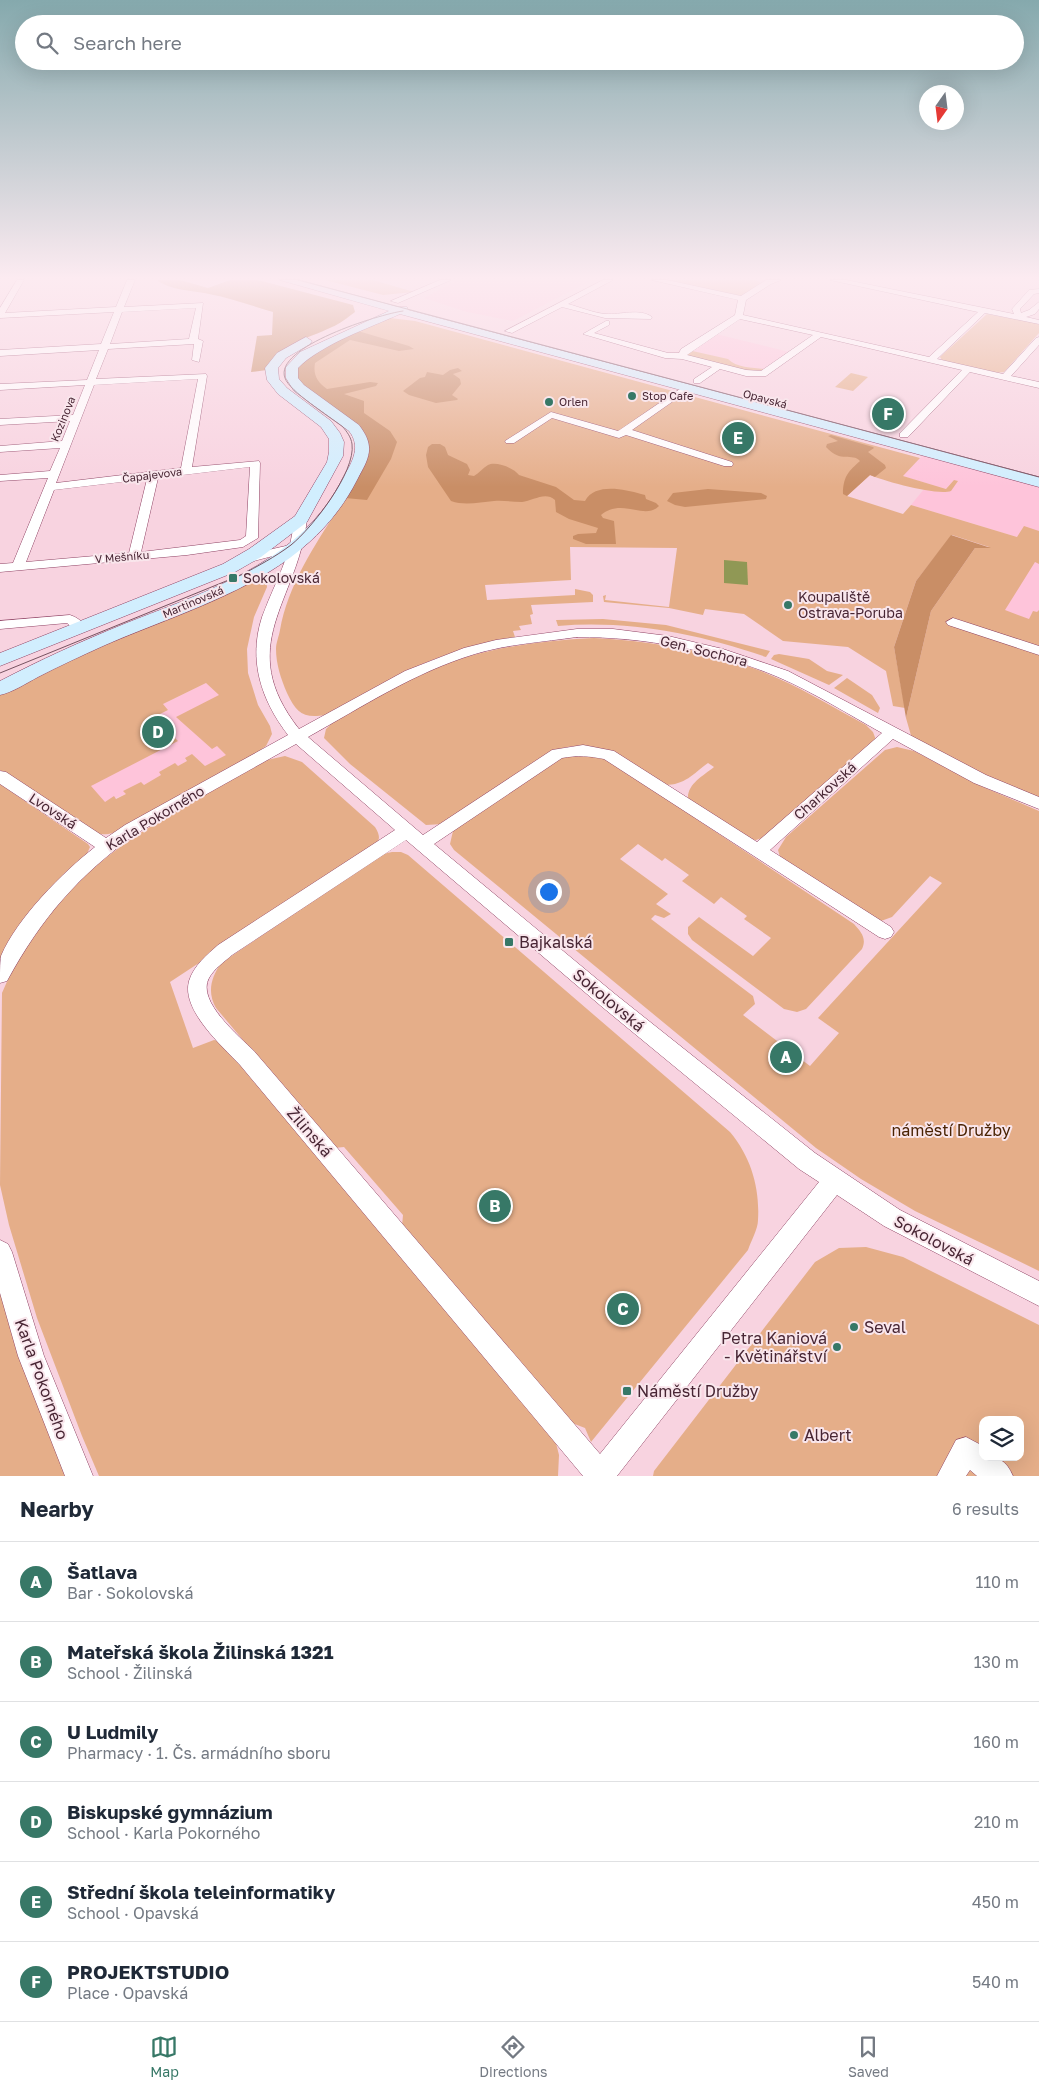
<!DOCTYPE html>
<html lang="en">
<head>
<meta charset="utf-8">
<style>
	:root { --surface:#fff; --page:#f6f6f7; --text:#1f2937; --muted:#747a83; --line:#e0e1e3; --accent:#377867 }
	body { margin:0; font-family:"Golos Text",sans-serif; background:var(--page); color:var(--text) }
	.controls { position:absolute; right:15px; bottom:15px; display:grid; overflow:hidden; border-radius:10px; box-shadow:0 5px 20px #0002 }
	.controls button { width:45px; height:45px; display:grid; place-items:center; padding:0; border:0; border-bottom:1px solid var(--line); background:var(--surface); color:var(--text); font:25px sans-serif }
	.compass { position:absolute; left:919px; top:85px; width:45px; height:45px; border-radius:50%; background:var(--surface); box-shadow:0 5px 20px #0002; rotate:194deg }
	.you { position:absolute; left:548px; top:891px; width:18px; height:18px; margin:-12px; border:4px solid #fff; border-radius:50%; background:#1a73e8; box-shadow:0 0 0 8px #1a73e833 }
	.badge { display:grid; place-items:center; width:32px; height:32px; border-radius:50%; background:var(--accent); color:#fff; font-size:16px; font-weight:700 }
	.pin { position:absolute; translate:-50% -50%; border:2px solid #fff; box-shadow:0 1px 5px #0006 }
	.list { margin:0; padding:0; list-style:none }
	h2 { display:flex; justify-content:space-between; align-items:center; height:65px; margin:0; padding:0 20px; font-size:21px }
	h2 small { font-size:16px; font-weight:400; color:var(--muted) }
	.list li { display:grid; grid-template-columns:32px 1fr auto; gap:15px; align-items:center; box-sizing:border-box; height:80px; padding:0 20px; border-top:1px solid var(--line) }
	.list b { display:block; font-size:19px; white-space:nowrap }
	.list p { margin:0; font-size:16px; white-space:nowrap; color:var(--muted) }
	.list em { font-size:16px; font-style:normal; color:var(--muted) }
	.icon { flex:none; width:28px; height:28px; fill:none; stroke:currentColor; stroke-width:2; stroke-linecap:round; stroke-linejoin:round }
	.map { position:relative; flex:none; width:1039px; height:1476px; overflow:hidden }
	.search { position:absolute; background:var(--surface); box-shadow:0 5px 20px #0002; left:15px; right:15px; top:15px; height:55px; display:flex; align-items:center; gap:12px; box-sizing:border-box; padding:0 18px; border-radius:28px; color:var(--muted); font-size:19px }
	.sheet { height:545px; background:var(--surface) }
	nav { display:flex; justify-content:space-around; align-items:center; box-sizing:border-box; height:70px; border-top:1px solid var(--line); background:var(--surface); font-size:14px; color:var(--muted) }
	nav a { display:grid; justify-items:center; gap:2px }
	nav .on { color:var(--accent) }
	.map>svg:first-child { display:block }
	.built { fill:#fec4da }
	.green { fill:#e5ae89; fill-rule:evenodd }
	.forest { fill:#c98e66 }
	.water { fill:#909855 }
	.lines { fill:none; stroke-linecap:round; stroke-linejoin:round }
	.street-casing { stroke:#8f4364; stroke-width:1 }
	.secondary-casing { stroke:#8f4364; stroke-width:1 }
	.street { fill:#fff; fill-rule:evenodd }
	.secondary { fill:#d1eefe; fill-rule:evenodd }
	.tram { stroke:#765361; stroke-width:1 }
	.poi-dot { fill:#377867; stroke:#f9e6ec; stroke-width:2 }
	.labels { text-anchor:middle; stroke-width:4; stroke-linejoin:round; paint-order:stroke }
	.far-poi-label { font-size:11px; fill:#482634; stroke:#f9e6ec; text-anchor:start }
	.far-street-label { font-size:11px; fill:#482634; stroke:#f9e6ec }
	.poi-label { font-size:14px; fill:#482634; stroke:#f9e6ec; text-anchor:start }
	.street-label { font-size:14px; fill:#482634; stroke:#f9e6ec }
	.near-poi-label { font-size:16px; fill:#482634; stroke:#f9e6ec; text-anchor:start }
	.near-street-label { font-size:16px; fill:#482634; stroke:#f9e6ec }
	.near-park-label { font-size:16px; fill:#4a2303; stroke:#f9e6ec }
</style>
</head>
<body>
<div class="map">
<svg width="1039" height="1476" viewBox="0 0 1039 1476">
	<rect width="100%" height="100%" fill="#f8d3e0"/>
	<path class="built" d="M457,280H592L513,321L467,312L424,298Z
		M716,334L789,352L759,372L687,351Z
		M924,454L1039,485V644L949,614L1017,537L911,505L924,489L947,492L954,480L946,489L902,476Z
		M206,683L220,695L217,746L227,755L205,766L193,755L185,759L187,761L178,766L160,772L162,775L144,785L124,791L126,794L105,802L27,781L168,710L163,704Z"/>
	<path class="green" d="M325,280H373L414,292L383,295Z
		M661,280H755L760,282L759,286L740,297Z
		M987,314L1036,323L1039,325V333L1004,372L995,373L942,360L940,357Z
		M390,318L415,321L920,458L903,476L946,489L954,480L958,481L951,491C937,496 884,481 870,475L847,496L903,514L911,505L1017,537L1024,526L1039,531V564L1035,562L1005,610L1029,619L1033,611L1037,612L1039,610V801L996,783L912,739L906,718L931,611L975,548L989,547L952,535L916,581L894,647L905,708L893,706L886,671L848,647L783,641L744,614L705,609L703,615L669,608L604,602L603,596L606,595L605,600L669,607L677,548L570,547L571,580L485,585L487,600L575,595V589L590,592L593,595V602L531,605L533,614L530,615L532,624L519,626L521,630L513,631L515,637C478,644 443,654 409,670C380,684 354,702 325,715C303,719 296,712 287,693C281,679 276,664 276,649C276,643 279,636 280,630C291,569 335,519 365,465C367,458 370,451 369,443C365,426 312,390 297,378L333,343Z
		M688,350L728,359C737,369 757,367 769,370L750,371L689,356L687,354Z
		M851,373L868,377L853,391L835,387Z
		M260,579L266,581L267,587L254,617L247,649L248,673L258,705L270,726L272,734L266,746L251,757L113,833C105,835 99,835 91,831L0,770V695L75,657L252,581ZM206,683L219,695L176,717L212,749L217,746L226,755L205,766L192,754L185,758L187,761L178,766L175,763L159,772L161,775L144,785L141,782L123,791L126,794L116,799L114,796L105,802L91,786L178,741L154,717L168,710L163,704Z
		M603,619L666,625L770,651L766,657C699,634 629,620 558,626L556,620Z
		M594,638C646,641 697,648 747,666C789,680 827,704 866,725L873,732L876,740L768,836L756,840L747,839L688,799C687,784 703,776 714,767L708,763C693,774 685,785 665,785C630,763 600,735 556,750L443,824L426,825L350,764L324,738L326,729L333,722C367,704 399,683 434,669C485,647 539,641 594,638Z
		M779,654L809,659L827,671L843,675L829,685L771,659L774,655Z
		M847,678L872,695L880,708L878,713L834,688Z
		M897,747L914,751L981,786L1039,811V1271L915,1211L861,1179L816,1148L454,850L450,844L453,831L558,758L582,753L605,758L854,924C861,932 867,938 862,949L806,1009L797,1012L784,1009L692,940L688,934V927L699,917L753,956L771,938L744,919L747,916L721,897L714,904L682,881L689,875L665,858L662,861L638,844L620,859L668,894L656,904L671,914L664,918L655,915L651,919L753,996L755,1004L743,1015L810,1066L839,1033L818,1018L942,883L930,876L892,917L881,921L780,857L778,850L786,837L885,750Z
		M285,756L302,762L375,827C383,840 378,842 368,852L170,982L193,1048L214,1040L223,1042L556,1443L559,1455L558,1476H99L82,1436L37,1318L9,1225L0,1185L2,993C58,865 152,825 267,760Z
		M0,784L88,844L90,847L86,856L21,926L0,959Z
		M392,852H401L408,855L730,1132C751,1157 760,1188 758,1220C758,1229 751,1241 748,1250L591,1442L585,1428L572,1423L402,1226L403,1215L344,1147L334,1148L216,1008C207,992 211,978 221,963L383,854Z
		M866,1247L903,1257L1039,1325V1476H653L654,1471L815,1262L839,1248ZM983,1420H1020V1457H983Z
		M0,1290L10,1326L65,1476H0Z"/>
	<path class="forest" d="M157,280H180L208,288L230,280H258L353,305L355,312C348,317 340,324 332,327C305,340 283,342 267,370L251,372L257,336L272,335L273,312C252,306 231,298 209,294C193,290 171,291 157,280Z
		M358,331L409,346L414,349L399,351L350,340L315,363C313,375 317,382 327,389L370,382L378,383L376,386L344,394L364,401V413L390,431L397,442L391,459L367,500L345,498C358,478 379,454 362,430L303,387L297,378L298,366L307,356Z
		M458,368L462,371L453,374L460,379L461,384L452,395L458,399L457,400L436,403L409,395L403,391L420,378L425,377L427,372L443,375L450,370Z
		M831,435L873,447L874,448L868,452L885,465L886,468L875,477L870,475L847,496L843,494C843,476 849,471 860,461C852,452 841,464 826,447L827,444L838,441L828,436Z
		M440,444L445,447L448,455L467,464L470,470L468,475L474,476C479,473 483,468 488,465C496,461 514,468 519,475L556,487L574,500L585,501C595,483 623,489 641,494L645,495L646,499L656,503L659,506C644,521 623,497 601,515L603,518L614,521L616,544H586L573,539V536L578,534L596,533L598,528L569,519L556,512L555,500C545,491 533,501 522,502C512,502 503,500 494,501C480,502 465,506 451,501L428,467L426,455L428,447L432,444Z
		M708,489L761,493L767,496L766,499L685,507L675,505L667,501L673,493Z
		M951,535L991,548H975L931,611L906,718L894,647L916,581Z"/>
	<path class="water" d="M724,560L747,562L748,585L724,583Z"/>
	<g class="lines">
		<g class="street-casing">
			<path id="street" d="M17,280H24L5,313L116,307L127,280H135L124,307L203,303L198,339L203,341L199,362L192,360L194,344L108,349L96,379L206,374L207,376L192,467L259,461L260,463L258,538L243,547L187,555L0,572V564L13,563L48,478L0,481V475L50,471L60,448L0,452V446L62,441L70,421L0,425V419L73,415L85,385L0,390V384L87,380L99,350L0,356V350L101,344L114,312L0,318V308ZM196,308L189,339L110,344L122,312ZM198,379L181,468L56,483L94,385ZM250,467L246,536L240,540L141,552L158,478ZM147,479L129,553L26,562L54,490Z
				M440,280H451L398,303L391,301Z
				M603,280H613L568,304C580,307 593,313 606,314C620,315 640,308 652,317L651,319L605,318L562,307L512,333L505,331Z
				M652,280H667L741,296L766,280H781L771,284L746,300L743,315L929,357L978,312L830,280H846L1014,314L1012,309L1029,290L1039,289V293L1034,294L1020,309L1021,313L1029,310L1039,302V309L1035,314L1026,317L1039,320V324L985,313L937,359L1003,374L1036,338L1039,337V345L1011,376L1039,382V388L970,372L908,437H900V433L962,370L821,337L766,376H746L720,369L700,383H694V379L712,367L682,359L665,358L583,334L606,321H609V325L594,333L668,353H679L681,349L735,315L738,300ZM740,319L813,335L761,371L746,370L687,355Z
				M686,385L689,386V390L632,430L732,462L733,464L732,466H724L626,435L619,438L552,418L514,443H506L505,441L551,412L618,431Z
				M301,516L307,519C298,602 233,645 299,729L405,671L464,648L496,640L577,629H613L668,636L723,649L788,671L986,775L1039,797V809L974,783L893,739L770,850L891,927L894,932L891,937L885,939L879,937L604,759C590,756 577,755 562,758L434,844L615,994L815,1153L900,1210L1039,1281V1306L884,1226L837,1195L617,1476H583L240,1065C222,1046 181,1010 189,981C194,965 207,955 218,945L395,830L296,744L137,833C78,876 42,917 7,981L0,983C0,975 0,963 1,956C17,918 63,872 95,847L0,784V771L6,772L106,838L125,825L288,735C261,700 248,660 262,617C270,595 281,574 288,552L246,563L240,559L242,556L290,545L295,519ZM577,637C645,637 714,650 778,677C813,692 848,714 882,733L757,842L614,751L583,745L552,750L423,835L308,737C362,707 415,672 475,654C508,644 543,642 577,637ZM406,840L601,1006L799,1169L819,1182L600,1454L254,1051C240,1037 196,1001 209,978C214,969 224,962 232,955Z
				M70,615C77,617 83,622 87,628L85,631H75L67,623L0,629V621Z
				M953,618L1039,646V655L948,625L946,622Z
				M0,1240L8,1244L12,1252L44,1356L93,1476H65L18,1356L0,1293Z
				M966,1437L983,1446V1457C999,1457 1006,1460 1013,1476H977L970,1470L966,1476H937L956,1440Z"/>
		</g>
		<g class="secondary-casing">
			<path id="secondary" d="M280,280H299L398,307H407L408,310L1039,477V487L400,314C369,328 322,344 298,368V378L304,385L359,425C376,447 369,458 357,480C307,579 197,605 103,646C81,656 59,666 38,677C25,684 13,692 0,695V681C40,660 82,641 124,624C194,596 273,572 322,511C331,500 338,488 344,476C353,461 361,446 349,431L294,391L286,378V367L300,352L389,311Z
				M306,337L312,341L310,344L286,358L278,368L279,379L287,388L331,421L340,433L344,442L343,456L307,522L261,557L235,572L0,666V653L223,564L249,549L295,516L327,462L329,452V439L321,427L278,394L267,380L265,368L277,353Z"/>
		</g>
		<use href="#street" class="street"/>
		<use href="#secondary" class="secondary"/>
		<path class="tram" d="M298,280L1039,477
			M0,673L241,575C258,566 275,557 291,545C312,528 356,472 352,444C351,437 347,432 343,427C330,417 289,391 285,378C273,347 380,314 403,311"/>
	</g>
	<linearGradient id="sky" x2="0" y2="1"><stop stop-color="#85a9ad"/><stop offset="0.57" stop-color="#fcebf1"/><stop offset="1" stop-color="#fcebf1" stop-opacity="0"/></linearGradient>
	<rect width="1039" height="487" fill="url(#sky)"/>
	<g class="poi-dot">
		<circle cx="632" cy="396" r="5"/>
		<circle cx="549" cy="402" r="5"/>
		<rect x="228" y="573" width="10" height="10" rx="2.5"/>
		<circle cx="788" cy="605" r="5"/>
		<rect x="504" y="937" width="10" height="10" rx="2.5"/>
		<circle cx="854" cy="1327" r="5"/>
		<circle cx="837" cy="1347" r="5"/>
		<rect x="622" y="1386" width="10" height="10" rx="2.5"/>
		<circle cx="794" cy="1435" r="5"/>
	</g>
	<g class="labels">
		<g class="far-poi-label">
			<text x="642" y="400">Stop Cafe</text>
			<text x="559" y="406">Orlen</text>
		</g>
		<g class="far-street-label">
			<text transform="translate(765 399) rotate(15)" y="4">Opavská</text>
			<text transform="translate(63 419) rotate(-68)" y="4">Kozinova</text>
			<text transform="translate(152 475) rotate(-7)" y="4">Čapajevova</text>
			<text transform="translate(122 557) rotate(-5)" y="4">V Mešníku</text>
			<text transform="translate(193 602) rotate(-23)" y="4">Martinovská</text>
		</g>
		<g class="poi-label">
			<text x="243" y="583">Sokolovská</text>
			<text x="798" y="602">Koupaliště<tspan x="798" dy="16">Ostrava-Poruba</tspan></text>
		</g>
		<g class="street-label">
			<text transform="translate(704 651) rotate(14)" y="5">Gen. Sochora</text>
			<text transform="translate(825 791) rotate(-42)" y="5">Charkovská</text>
			<text transform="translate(53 811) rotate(33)" y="5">Lvovská</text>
			<text transform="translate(155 818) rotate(-31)" y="5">Karla Pokorného</text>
		</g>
		<g class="near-poi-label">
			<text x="519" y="948">Bajkalská</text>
			<text x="864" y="1333">Seval</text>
			<text x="827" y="1344" text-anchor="end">Petra Kaniová<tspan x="827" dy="18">- Květinářství</tspan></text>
			<text x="637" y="1397">Náměstí Družby</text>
			<text x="804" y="1441">Albert</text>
		</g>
		<g class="near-street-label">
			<text transform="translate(609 1000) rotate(40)" y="6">Sokolovská</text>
			<text transform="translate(310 1132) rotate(49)" y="6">Žilinská</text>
			<text transform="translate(934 1240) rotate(28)" y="6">Sokolovská</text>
			<text transform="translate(42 1379) rotate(70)" y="6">Karla Pokorného</text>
		</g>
		<g class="near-park-label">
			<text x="951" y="1136">náměstí Družby</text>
		</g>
	</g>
</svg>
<div class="controls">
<button><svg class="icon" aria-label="layers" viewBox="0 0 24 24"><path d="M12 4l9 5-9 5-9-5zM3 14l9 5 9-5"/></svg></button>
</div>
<svg class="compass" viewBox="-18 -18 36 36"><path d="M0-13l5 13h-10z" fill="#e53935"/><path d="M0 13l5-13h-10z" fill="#747a83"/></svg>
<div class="you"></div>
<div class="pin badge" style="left:786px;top:1057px">A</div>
<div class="pin badge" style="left:495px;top:1206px">B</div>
<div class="pin badge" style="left:623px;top:1309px">C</div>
<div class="pin badge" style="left:158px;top:732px">D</div>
<div class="pin badge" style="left:738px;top:438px">E</div>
<div class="pin badge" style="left:888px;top:414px">F</div>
<div class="search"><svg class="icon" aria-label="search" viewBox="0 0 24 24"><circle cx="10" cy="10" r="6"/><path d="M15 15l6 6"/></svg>Search here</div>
</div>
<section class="sheet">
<h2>Nearby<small>6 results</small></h2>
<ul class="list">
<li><span class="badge">A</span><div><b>Šatlava</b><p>Bar · Sokolovská</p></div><em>110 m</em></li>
<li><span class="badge">B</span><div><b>Mateřská škola Žilinská 1321</b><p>School · Žilinská</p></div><em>130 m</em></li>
<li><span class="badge">C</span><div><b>U Ludmily</b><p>Pharmacy · 1. Čs. armádního sboru</p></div><em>160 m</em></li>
<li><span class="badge">D</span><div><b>Biskupské gymnázium</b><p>School · Karla Pokorného</p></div><em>210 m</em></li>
<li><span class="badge">E</span><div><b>Střední škola teleinformatiky</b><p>School · Opavská</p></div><em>450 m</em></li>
<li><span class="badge">F</span><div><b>PROJEKTSTUDIO</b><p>Place · Opavská</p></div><em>540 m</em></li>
</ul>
</section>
<nav>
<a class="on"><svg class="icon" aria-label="map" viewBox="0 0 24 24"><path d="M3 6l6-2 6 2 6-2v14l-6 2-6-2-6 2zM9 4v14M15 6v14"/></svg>Map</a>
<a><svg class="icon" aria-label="directions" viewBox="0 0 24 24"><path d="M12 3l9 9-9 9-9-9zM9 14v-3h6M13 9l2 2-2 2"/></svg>Directions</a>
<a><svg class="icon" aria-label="saved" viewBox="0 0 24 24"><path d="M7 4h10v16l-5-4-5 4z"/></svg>Saved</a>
</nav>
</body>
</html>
